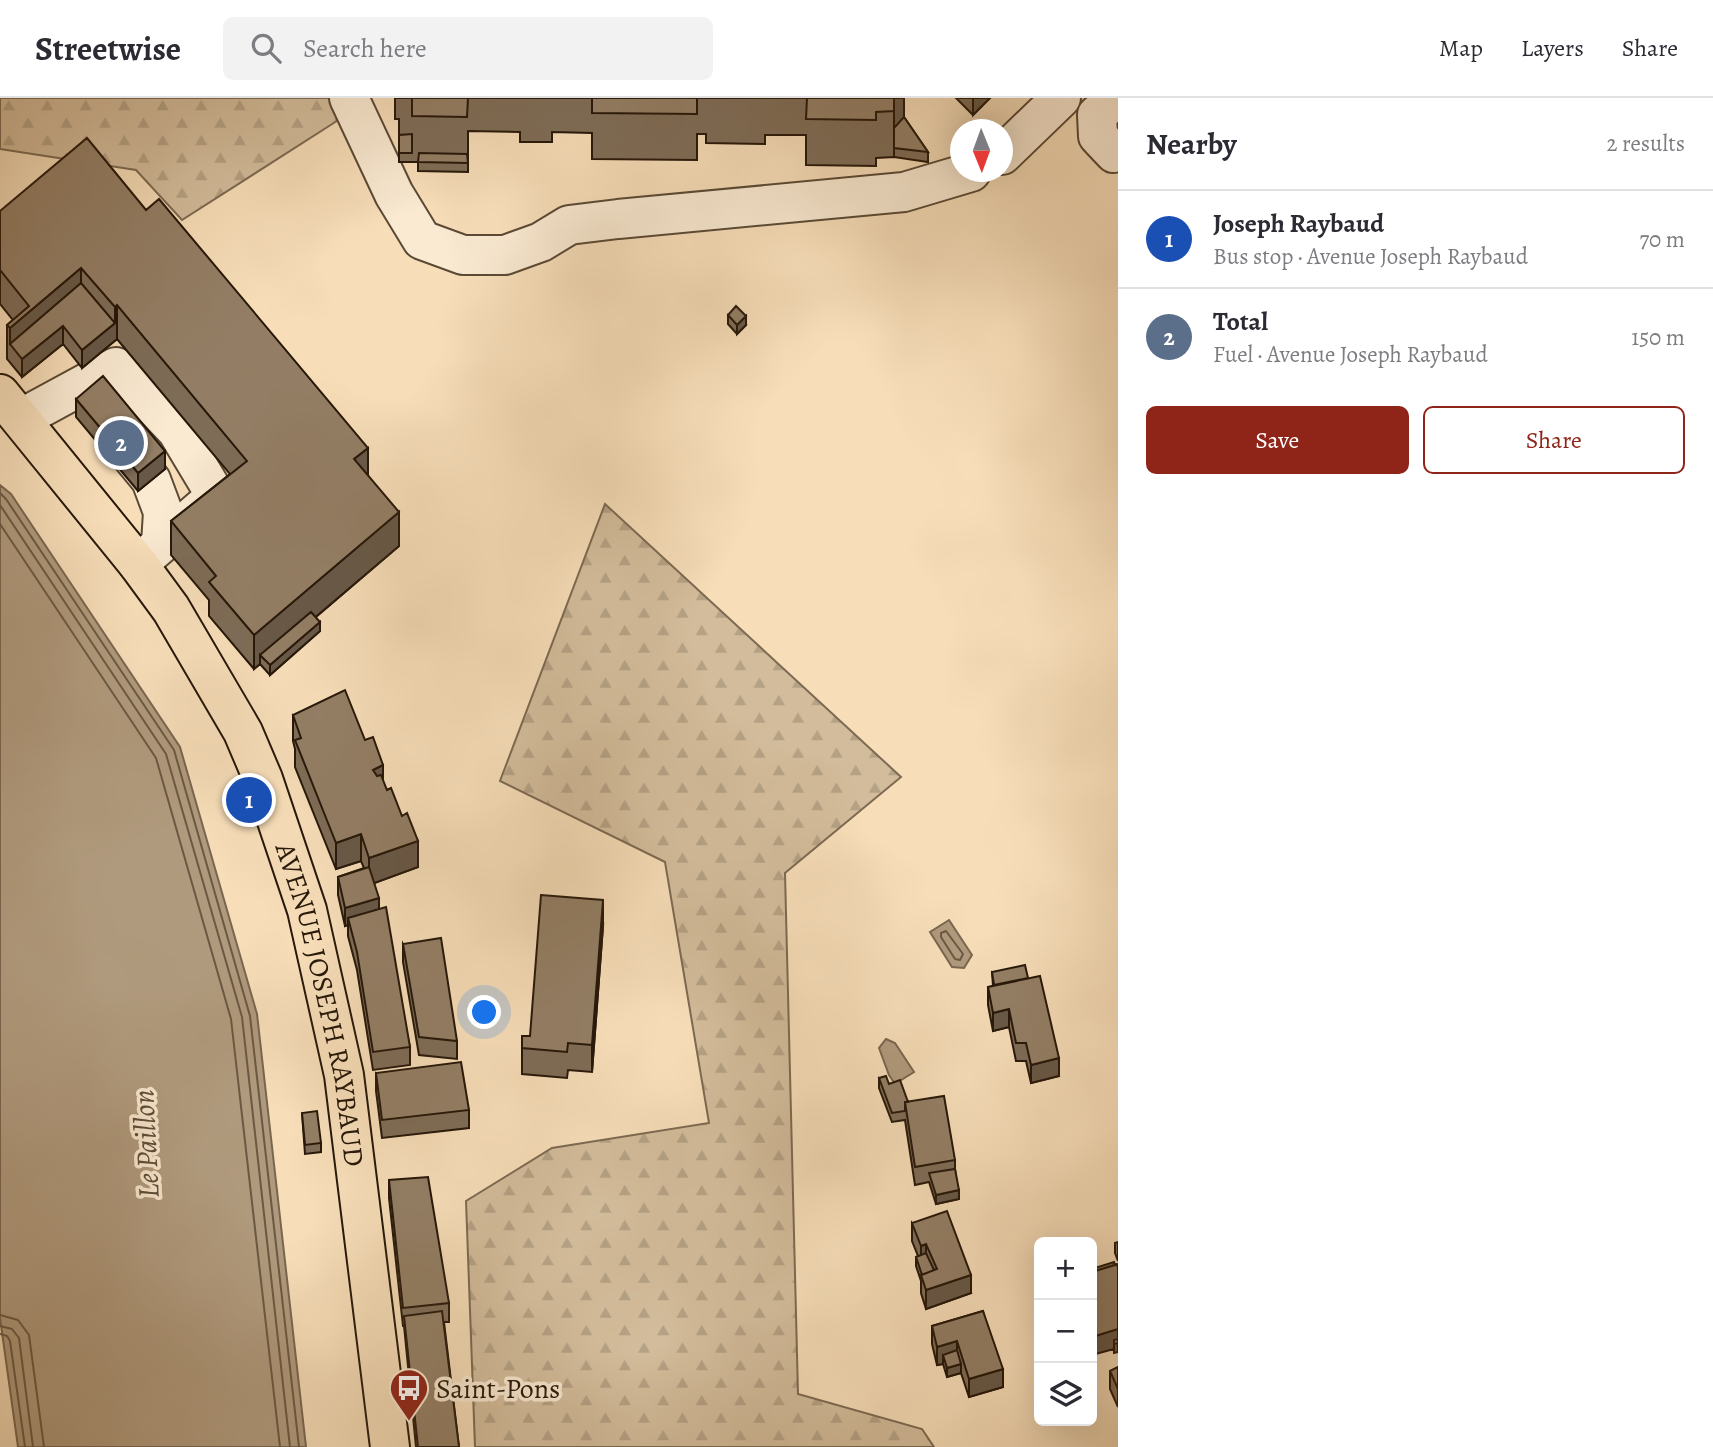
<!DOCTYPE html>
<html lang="en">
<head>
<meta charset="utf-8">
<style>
	:root { --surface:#fff; --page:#f2f2f3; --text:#2b2b33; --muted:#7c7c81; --line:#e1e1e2; --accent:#8f2418 }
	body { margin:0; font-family:Alegreya,serif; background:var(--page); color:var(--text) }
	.controls { position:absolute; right:21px; bottom:21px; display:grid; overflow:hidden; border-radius:10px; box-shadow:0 7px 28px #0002 }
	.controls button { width:63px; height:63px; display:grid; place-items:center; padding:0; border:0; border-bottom:2px solid var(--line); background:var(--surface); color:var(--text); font:35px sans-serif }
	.compass { position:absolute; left:950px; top:21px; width:63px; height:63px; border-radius:50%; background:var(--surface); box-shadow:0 7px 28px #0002; rotate:179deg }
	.you { position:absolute; left:485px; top:915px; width:24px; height:24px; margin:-18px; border:5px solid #fff; border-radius:50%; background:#1a73e8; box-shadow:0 0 0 10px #1a73e833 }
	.badge { display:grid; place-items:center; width:46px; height:46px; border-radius:50%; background:var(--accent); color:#fff; font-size:23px; font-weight:700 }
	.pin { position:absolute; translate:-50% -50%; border:4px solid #fff; box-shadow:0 2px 7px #0006 }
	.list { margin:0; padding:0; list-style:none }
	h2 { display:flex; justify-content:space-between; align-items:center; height:91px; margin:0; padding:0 28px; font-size:30px }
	h2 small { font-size:23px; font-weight:400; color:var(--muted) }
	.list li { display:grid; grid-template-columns:46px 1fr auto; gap:21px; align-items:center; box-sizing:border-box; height:98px; padding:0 28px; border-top:2px solid var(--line) }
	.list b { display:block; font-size:26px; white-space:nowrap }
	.list p { margin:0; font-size:23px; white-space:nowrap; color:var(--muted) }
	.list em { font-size:23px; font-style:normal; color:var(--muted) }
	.actions { display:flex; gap:14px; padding:21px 28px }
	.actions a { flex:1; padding:16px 0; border:2px solid var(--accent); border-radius:10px; text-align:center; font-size:24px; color:var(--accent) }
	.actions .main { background:var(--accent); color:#fff }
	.icon { flex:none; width:38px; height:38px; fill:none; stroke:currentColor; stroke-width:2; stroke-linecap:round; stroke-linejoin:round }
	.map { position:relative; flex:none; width:1118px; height:1349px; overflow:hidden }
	header { display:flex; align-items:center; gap:42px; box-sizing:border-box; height:98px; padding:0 35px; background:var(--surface); border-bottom:2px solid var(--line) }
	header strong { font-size:33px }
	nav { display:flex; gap:38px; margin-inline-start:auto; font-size:24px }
	.search { width:490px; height:63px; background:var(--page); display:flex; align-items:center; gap:18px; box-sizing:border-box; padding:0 24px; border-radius:10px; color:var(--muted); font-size:26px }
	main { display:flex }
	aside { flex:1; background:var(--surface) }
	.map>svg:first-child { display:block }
	.forest { fill:url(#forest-firs); stroke:#7c6a52; stroke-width:2 }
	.water { fill:#b09a7d; stroke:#79664f; stroke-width:2 }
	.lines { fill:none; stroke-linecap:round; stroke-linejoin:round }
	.shore { stroke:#6b5843; stroke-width:2 }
	.minor-casing { stroke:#5a4935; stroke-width:42 }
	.major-casing { stroke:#261709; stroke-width:42 }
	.minor { stroke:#faead2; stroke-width:38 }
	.major { stroke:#f7deb9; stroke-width:38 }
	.wall { fill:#7e6c57; stroke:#261709; stroke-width:2 }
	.shaded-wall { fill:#675847; stroke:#261709; stroke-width:2 }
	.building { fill:#937e65; stroke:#261709; stroke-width:2 }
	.labels { text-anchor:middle; stroke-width:7; stroke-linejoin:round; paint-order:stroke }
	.street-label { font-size:28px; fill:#261709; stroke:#faead2 }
	.poi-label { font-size:28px; fill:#261709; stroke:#faead2; text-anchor:start }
	.water-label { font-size:30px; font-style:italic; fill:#5d4b37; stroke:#faead2 }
</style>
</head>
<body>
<header>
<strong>Streetwise</strong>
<div class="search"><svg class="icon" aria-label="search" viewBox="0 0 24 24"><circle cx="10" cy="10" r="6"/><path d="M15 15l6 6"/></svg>Search here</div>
<nav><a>Map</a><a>Layers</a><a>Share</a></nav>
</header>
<main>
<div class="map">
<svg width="1118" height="1349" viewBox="0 0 1118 1349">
	<defs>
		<pattern id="forest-firs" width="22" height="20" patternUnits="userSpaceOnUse" patternTransform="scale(1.75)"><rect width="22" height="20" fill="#d3bc9b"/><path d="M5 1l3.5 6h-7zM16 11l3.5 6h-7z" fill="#b5a184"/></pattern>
	</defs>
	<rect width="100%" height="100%" fill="#f7deb9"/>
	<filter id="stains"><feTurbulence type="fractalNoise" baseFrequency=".00286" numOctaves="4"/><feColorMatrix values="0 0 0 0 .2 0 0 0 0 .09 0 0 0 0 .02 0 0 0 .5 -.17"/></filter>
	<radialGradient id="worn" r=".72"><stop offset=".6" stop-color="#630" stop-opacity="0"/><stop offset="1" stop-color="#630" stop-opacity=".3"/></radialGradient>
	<path class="forest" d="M0,0H330L340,21L182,122L136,72L0,51Z
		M605,406L901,679L785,775L798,1296L922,1331L934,1349H475L466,1103L552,1050L709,1025L665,764L500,683Z"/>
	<path class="water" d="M0,387L11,396L180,649L257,916L306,1349H18L0,1220Z
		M949,822L972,857L964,870L952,869L930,834Z
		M886,941L895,945L914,974L895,986L889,977L879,950Z"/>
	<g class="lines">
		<path class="shore" d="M0,395L6,401L174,652L250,918L299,1349
			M0,407L166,656L242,919L290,1349
			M0,426L156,660L231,921L280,1349
			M946,833L963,856L960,862L955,861L941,839V835Z
			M0,1217L18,1222L29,1237L44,1349
			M0,1228L12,1231L19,1240L33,1349
			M0,1236L7,1238L10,1243L25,1349"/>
		<g class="minor-casing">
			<path id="minor" d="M349,0L394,96L422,142L463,157H505L541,144L569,127L618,121L904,94L971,74
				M1116,0L1097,17L1098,38L1114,55L1118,54
				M1002,57L1061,0
				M22,320L116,269L177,333L216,398L138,466
				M118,342L151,382L163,414L161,446"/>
		</g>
		<g class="major-casing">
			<g id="major">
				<path id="s1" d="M0,296L138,466L171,511L243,634L263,681L307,812L344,977L390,1349"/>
			</g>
		</g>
		<use href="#minor" class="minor"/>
		<use href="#major" class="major"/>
	</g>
	<path class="wall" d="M395,0H904V19L928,54V64L894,59L876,60V68L806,67V37H765V46L706,45V36H697V62L592,61V35L552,34V44H520V34L468,33V74L418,73V64H399V21H395Z
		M956,0H990L973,17Z
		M146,112L368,377L399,448L316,519L320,533L270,577L260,566L254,571L209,518V502L171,457V423L230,376L117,241L82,270L63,246L22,279L7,261V227L13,222L0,206V113Z
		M728,217L746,227L737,236L728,226Z
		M76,301L165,371L138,393L76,319Z
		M293,617L365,642L418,769L374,785L379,811L410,949V967L373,972L357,872L348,838V827L345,828L338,797V779L364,770L361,763L336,771L295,669V651L293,643Z
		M603,828L592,974L568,972L567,980L522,976V950Z
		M403,846L457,943V961L419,957L403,864Z
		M992,874L1028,880L1059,978L1031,985L1026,963H1016L1009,929L993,933L988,907V889L993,888Z
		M376,975L469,1012V1030L382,1040L376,993Z
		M879,980L889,986L908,1004L955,1062V1071L959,1101L936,1106L929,1084L915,1087L905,1022L892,1024L879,990Z
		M302,1015L321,1045V1054L305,1056Z
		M389,1082L449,1205V1224H444L459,1349H416L404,1228H403L389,1100Z
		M912,1125L971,1195L926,1211L921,1195V1183L916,1168V1159L918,1158L912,1143Z
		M1118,1144V1163L1115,1155V1145Z
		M983,1213L1003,1289L969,1299L961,1275L947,1279L943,1266L937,1267L932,1246V1228Z
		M1118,1269V1309L1110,1291V1273Z"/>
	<path class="shaded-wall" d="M894,0H904V28L894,39V59Z
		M973,0H990L973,17Z
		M81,170V203L10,246V230Z
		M117,207V241L82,270V252L115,225V209Z
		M746,218V227L737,236V227Z
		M63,228V246L22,279V261Z
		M368,350V384L354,361Z
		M165,353V371L138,393V375Z
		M399,414V448L265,562L260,557V566L254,571V537Z
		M320,524V533L270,577V567Z
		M383,667V693L373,672Z
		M361,736V763L336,771V745Z
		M418,743V769L369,787V760Z
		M379,800V818L348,820V827L345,828V810Z
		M603,802V828L592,974V947Z
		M1009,911V929L993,933V915Z
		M1059,960V978L1031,985V967Z
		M959,1092V1101L936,1106V1097Z
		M926,1146V1164L921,1166V1148Z
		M971,1177V1195L926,1211V1192Z
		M1118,1231V1254L1114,1255V1242V1251L1092,1257V1239Z
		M957,1243V1261L943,1257V1266L937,1267V1249Z
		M961,1266V1275L947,1279V1270Z
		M1003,1271V1289L969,1299V1281Z"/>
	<path class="building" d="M412,0H468L467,19L412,18Z
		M592,0H697V16L592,15Z
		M807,0H894V13L876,14V22L806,21Z
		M904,19L928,54L894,50V30Z
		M412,36V55H399V37Z
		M87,40L146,112L159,101L368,350L354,361L399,414L254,537L209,484L216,478L171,423L247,363L117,207L115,209L81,170L10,230L7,227L29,208L0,172V113Z
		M419,55L467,56L468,65L418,64Z
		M81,185L115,225L82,252L63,228L22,261L10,246Z
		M736,208L746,218L737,227L728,217Z
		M103,278L165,353L138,375L76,301Z
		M311,514L320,524L270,567L260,557Z
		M345,592L365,642L373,639L383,667L373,672L377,678L381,677L387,692L391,690L402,718L407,715L418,743L369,760L361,736L336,745L295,642L301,640L293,617Z
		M369,769L379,800L345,810L338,779Z
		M541,797L603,802L592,947L568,945L567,954L522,950V938H530Z
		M386,809L410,949L373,954L357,854L348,820Z
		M441,840L457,943L419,939L403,846Z
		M1025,867L1028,880L994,887L992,874Z
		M1040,878L1059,960L1031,967L1026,945H1016L1009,911L993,915L988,889Z
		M461,964L469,1012L382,1022L376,975Z
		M886,978L889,986L900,982L908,1004H905V1013L892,1015L879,980Z
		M944,998L955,1062L915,1069L905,1004Z
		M317,1013L321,1045L305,1047L302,1015Z
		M955,1071L959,1092L936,1097L929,1075Z
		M428,1079L449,1205L403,1210L389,1082Z
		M947,1113L971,1177L926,1192L921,1177L937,1171L926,1146L921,1148L912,1125Z
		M926,1155L934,1172L922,1177L916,1159Z
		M1114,1164L1115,1167L1092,1174V1171Z
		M1117,1166L1118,1170V1231L1092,1239V1174Z
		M442,1213L459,1349H418L404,1218Z
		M983,1213L1003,1271L969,1281L957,1243L937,1249L932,1228Z
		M1118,1241V1245L1114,1246V1242Z
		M957,1252L961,1266L947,1270L943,1257Z
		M1118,1269V1291L1110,1273Z"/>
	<defs>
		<g id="bus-pin" transform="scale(2.0125)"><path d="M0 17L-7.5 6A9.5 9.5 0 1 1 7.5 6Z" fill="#8f2418" stroke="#faead2"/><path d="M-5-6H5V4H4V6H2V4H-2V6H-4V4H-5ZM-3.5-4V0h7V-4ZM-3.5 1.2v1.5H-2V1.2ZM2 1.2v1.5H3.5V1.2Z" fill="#fff"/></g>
	</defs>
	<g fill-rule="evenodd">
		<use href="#bus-pin" x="409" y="1290"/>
	</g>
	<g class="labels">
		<g class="street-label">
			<text dy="10" stroke="none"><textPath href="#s1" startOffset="702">AVENUE JOSEPH RAYBAUD</textPath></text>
		</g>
		<g class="poi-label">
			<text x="436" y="1300">Saint-Pons</text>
		</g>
		<g class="water-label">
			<text transform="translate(146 1046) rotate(-93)" y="10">Le Paillon</text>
		</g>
	</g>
	<rect width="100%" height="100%" filter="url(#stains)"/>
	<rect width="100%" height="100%" fill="url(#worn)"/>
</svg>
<div class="controls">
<button>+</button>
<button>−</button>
<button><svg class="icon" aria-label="layers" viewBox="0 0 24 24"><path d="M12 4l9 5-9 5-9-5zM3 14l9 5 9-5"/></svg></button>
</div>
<svg class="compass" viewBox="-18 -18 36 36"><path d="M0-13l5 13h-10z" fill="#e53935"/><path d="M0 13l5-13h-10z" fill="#7c7c81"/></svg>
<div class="you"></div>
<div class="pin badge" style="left:249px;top:702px;background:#1a4fb4">1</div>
<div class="pin badge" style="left:121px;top:345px;background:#5c6f8a">2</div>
</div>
<aside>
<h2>Nearby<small>2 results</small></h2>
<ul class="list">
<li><span class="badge" style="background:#1a4fb4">1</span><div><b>Joseph Raybaud</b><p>Bus stop · Avenue Joseph Raybaud</p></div><em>70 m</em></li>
<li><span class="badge" style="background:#5c6f8a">2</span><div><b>Total</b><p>Fuel · Avenue Joseph Raybaud</p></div><em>150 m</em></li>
</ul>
<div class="actions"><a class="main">Save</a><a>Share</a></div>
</aside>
</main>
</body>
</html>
